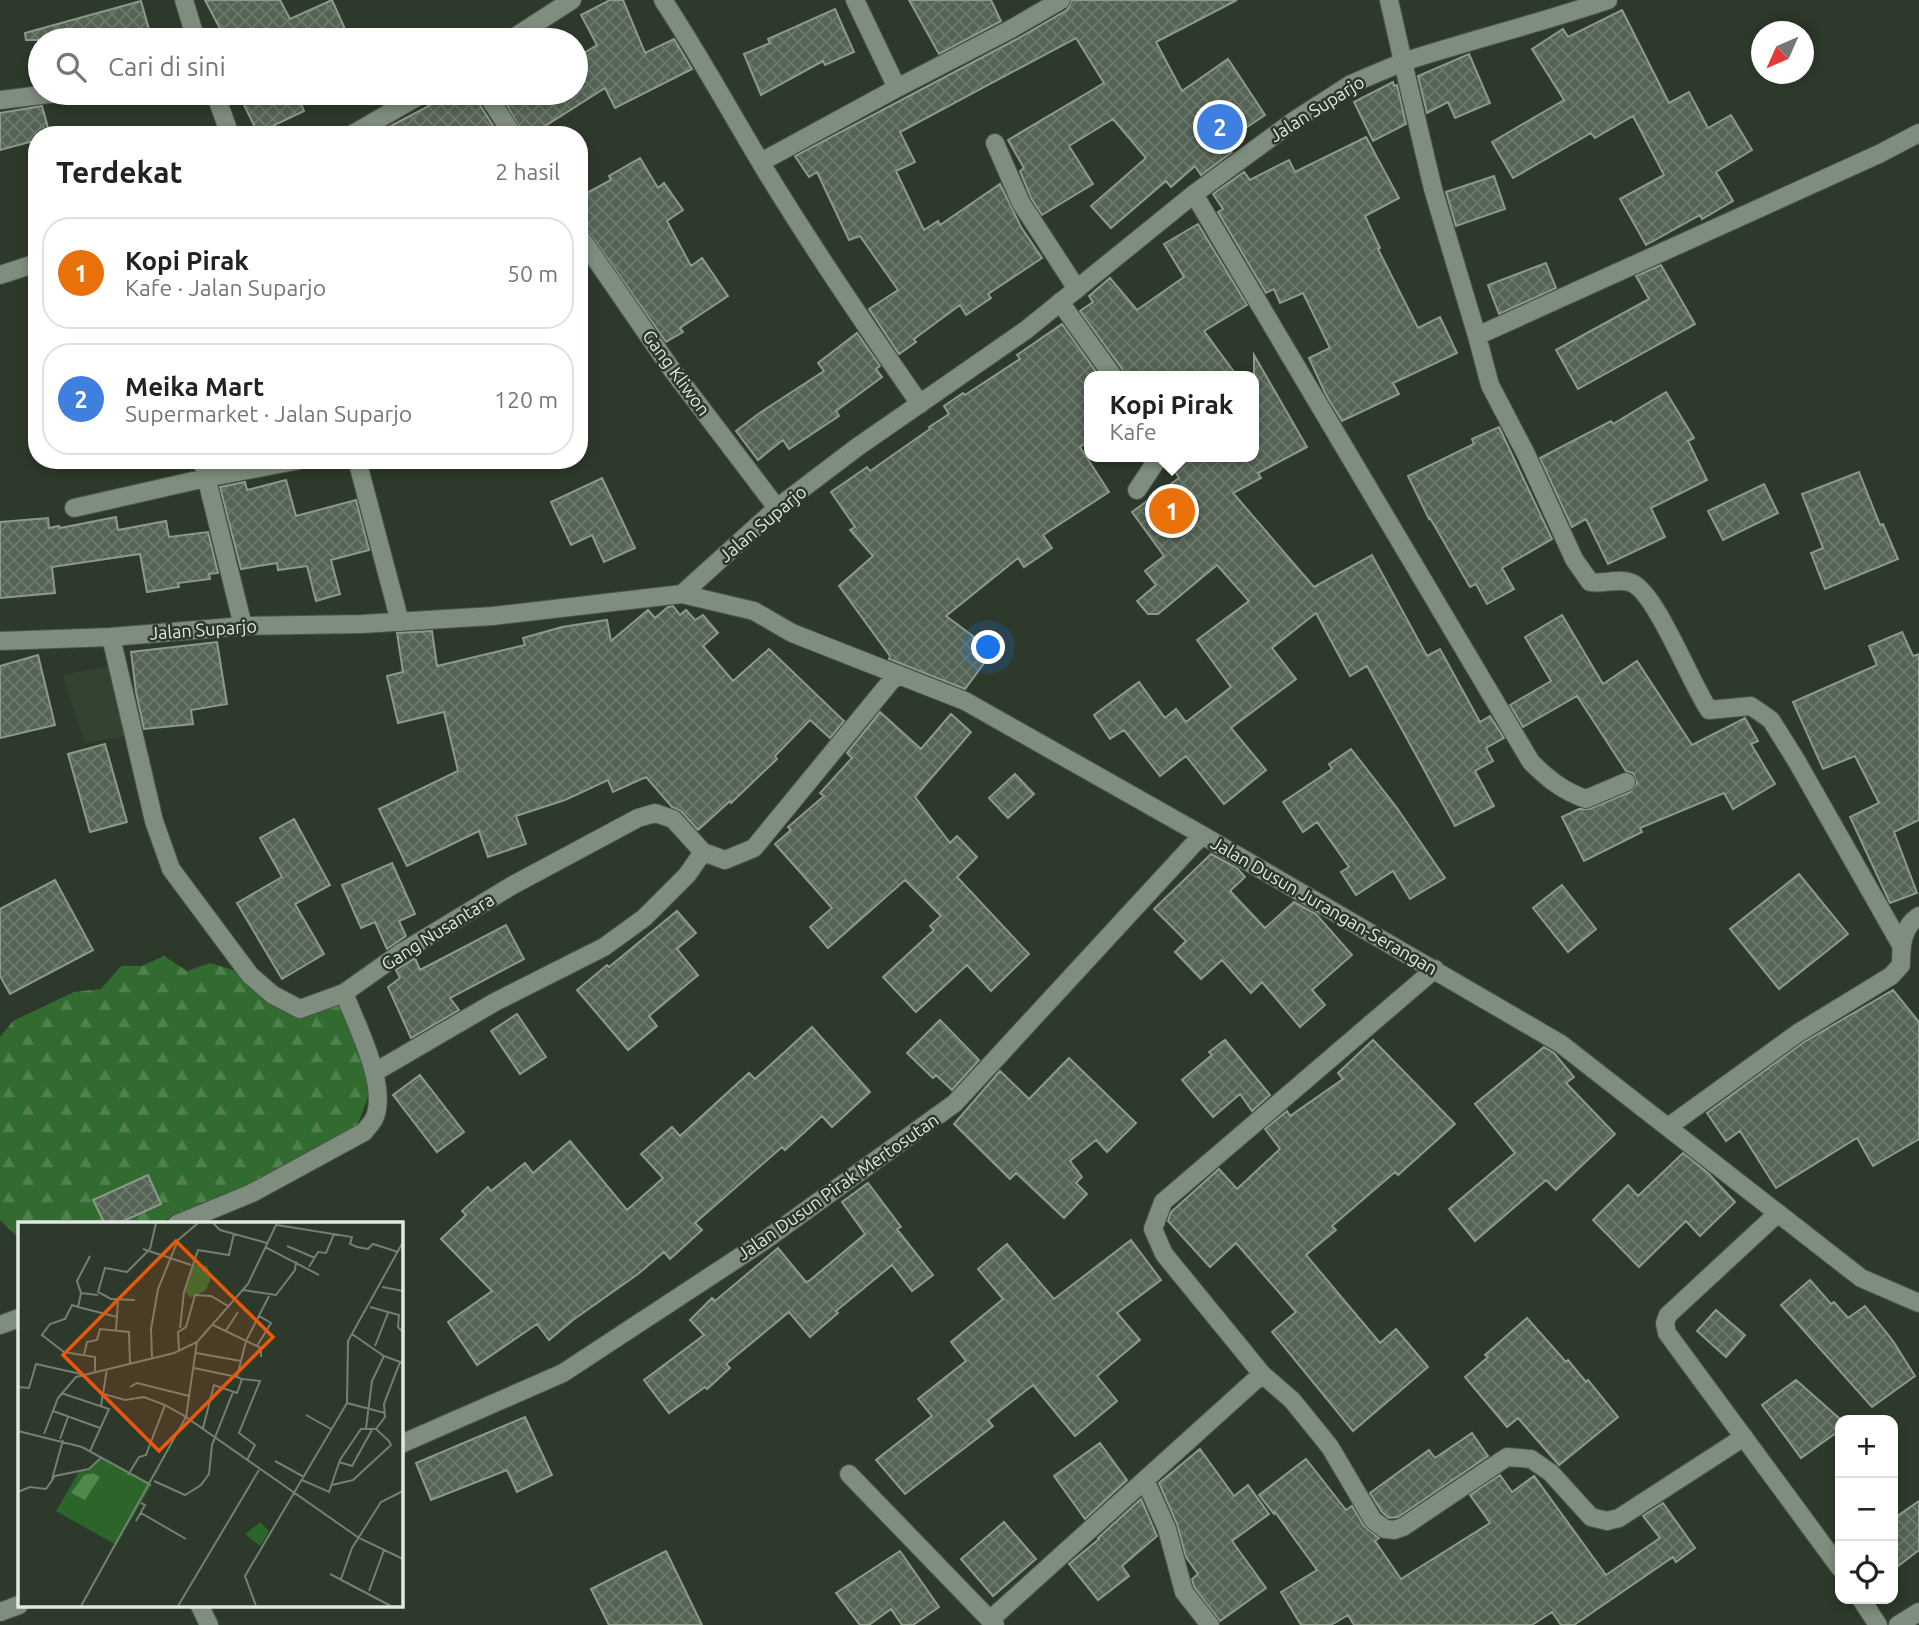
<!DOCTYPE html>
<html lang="id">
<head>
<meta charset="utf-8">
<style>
	:root { --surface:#fff; --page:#f6f6f6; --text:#222; --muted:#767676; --line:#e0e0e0; --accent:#427240 }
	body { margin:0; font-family:Ubuntu,sans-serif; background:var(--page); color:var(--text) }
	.controls { position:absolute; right:21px; bottom:21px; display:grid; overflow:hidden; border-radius:14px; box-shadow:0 4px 10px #0003 }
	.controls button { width:63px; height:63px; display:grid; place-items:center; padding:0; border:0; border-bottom:2px solid var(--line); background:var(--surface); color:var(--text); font:35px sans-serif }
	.compass { position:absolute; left:1751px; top:21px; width:63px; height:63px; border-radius:50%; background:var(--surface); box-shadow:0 4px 10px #0003; rotate:225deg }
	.you { position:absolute; left:989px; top:648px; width:24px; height:24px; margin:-18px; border:5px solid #fff; border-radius:50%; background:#1a73e8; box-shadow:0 0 0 10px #1a73e833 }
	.badge { display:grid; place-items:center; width:46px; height:46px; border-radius:50%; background:var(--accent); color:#fff; font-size:23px; font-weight:700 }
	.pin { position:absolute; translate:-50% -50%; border:4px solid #fff; box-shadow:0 2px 7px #0006 }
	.popup { position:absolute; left:1084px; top:371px; width:175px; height:91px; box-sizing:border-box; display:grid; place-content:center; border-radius:14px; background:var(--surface); filter:drop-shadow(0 2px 5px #0005); font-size:23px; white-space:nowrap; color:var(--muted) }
	.popup b { font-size:26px; color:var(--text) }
	.popup::after { content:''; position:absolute; left:50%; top:100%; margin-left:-14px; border:14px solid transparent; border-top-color:var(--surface) }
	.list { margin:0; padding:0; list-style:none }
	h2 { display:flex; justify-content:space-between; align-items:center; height:91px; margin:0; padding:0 28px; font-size:30px }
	h2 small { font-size:23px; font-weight:400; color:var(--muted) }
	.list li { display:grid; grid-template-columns:46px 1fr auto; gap:21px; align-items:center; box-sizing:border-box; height:112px; margin:0 14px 14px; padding:0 14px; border:2px solid var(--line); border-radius:28px }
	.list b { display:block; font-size:26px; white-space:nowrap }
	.list p { margin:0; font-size:23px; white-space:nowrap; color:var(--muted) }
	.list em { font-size:23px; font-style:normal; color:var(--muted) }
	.icon { flex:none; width:38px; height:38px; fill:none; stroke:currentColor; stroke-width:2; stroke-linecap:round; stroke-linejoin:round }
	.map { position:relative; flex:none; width:1919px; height:1625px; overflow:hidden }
	.search { position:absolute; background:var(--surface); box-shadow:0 4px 10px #0003; left:28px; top:28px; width:560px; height:77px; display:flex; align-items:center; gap:18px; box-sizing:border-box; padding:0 24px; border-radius:38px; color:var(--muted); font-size:26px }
	.panel { position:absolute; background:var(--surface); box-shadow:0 4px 10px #0003; left:28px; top:126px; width:560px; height:343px; border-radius:28px }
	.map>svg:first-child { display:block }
	.built { fill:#324431 }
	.forest { fill:url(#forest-firs) }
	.building { fill:url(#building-cross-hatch); stroke:#8c9a8a; stroke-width:2 }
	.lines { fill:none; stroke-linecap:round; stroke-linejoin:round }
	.minor-casing { stroke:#4a5449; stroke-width:20 }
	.tertiary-casing { stroke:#4a5449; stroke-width:20 }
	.secondary-casing { stroke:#4a5449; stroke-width:20 }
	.minor { stroke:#7e8d7d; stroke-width:18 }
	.tertiary { stroke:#7e8d7d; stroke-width:18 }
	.secondary { stroke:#7e8d7d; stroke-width:18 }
	.labels { text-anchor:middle; stroke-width:5; stroke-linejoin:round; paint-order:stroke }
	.street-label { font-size:18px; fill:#e2e9e1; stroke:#2d392b }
	.inset-road { fill:none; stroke:#757f74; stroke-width:2 }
	.view { fill:#e8590c; fill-opacity:0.15; stroke:#e8590c; stroke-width:3.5 }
	.inset-edge { fill:none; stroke:#e2e9e1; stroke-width:3.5 }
</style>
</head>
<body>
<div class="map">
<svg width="1919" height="1625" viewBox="0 0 1919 1625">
	<defs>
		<pattern id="forest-firs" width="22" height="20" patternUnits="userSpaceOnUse" patternTransform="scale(1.75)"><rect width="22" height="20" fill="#326b2f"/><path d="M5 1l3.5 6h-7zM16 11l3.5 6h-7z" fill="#4f804d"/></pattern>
		<pattern id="building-cross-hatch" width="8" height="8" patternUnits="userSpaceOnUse" patternTransform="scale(1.75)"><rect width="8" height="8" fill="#556354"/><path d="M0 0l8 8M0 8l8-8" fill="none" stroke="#6d796c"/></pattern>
	</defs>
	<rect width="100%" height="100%" fill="#2d392b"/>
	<path class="built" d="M111,666L126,736L85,743L62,675Z"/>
	<path class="forest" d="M164,956L187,971L210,963L250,975L297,1018L335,1004L354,1017V1044L375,1078L358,1124L252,1193L177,1214L158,1224H19V1238L0,1220V1037L13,1021L74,992L101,989L121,966H142Z"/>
	<path class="building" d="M205,0H280L290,19L332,0L350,40H226Z
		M610,0H623L645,53L674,39L692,69L615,108L605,88L531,135H524L505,102L520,93H576V58L597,45L581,15Z
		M909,0H991L1001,21L939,54Z
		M1072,0H1237L1156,42L1182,91L1228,59L1265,115L1225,142L1232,152L1201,175L1195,166L1171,187L1166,181L1111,228L1091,206L1146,158L1113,119L1069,146L1093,184L1042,215L1031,198L1020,171L1024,168L1008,140L1104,83L1076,38L900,132L915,162L896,171L924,230L938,221L940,225L1000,184L1021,227L1042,258L988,294L991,298L966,315L960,305L914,339L916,342L899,354L869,309L898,290L860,236L849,240L817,172L809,177L795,156L1017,39L1067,10Z
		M141,1L152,40H26L25,33Z
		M835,9L854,52L825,65L823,61L761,95L744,54L770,43L768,39Z
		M1622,10L1669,103L1689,92L1708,128L1731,115L1752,150L1716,172L1733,201L1702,219L1700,215L1646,245L1620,199L1664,175L1633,116L1595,138L1591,133L1513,178L1492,142L1564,100L1532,49L1563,29L1568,37Z
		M1469,54L1490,103L1455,118L1448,102L1427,113L1418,76Z
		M1393,82L1394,86L1397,85L1406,124L1373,141L1354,102Z
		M238,93H296L304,111L258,133Z
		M453,93H475L476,99L499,135H374Z
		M42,106L50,135H37V140L0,150V113Z
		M1366,137L1399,198L1365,216L1380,248L1378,249L1418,328L1440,317L1457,353L1393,383L1399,394L1342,421L1326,395L1309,358L1330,348L1303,293L1280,303L1274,289L1266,293L1218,212L1223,209L1213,194L1244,172L1250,180L1289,160L1295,172Z
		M640,158L658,188L664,183L683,210L667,221L691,266L702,258L728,296L680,328L683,332L666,342L579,218V197L611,180L609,176Z
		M1494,176L1505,209L1456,226L1446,192Z
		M1198,224L1247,305L1204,331L1237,376H1124L1122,369L1080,311L1093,302L1089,296L1110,278L1137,310L1184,277L1164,244Z
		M1546,263L1556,288L1499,314L1488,285Z
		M1661,265L1695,324L1578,389L1556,350L1649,299L1636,276Z
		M1062,324L1099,376H1090V440L1080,447L1109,492L1043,535L1052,548L1024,567L1018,558L946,616L993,651L965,689L889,659L890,656L839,586L873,556L850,530L855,527L831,492L867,467L870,471L930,429L929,427L949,414L944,406L963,393L965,395L1020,359L1017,355Z
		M857,333L880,366L876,369L882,377L836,411L839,416L789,449L783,440L758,460L736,431L761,412L824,371L818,363Z
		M1254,355L1307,447L1258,473L1261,478L1233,493L1314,587L1372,555L1427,656L1440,649L1480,722L1490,716L1504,738L1486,748L1493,761L1475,771L1494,806L1455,826L1367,666L1350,676L1316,613L1272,648L1296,679L1231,728L1266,770L1224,804L1186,756L1160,776L1124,730L1110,739L1094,715L1139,682L1165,718L1176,709L1186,722L1231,687L1197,640L1249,601L1217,565L1158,614H1148L1137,601L1156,585L1145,571L1164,556L1132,512L1179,478L1169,462L1170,457H1254Z
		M1666,392L1694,438L1688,441L1707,480L1651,508L1665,537L1608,564L1586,519L1572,527L1540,458L1611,421L1613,424Z
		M1499,427L1552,539L1502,568L1514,589L1487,604L1476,584L1470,587L1430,518L1429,519L1408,476L1474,444L1472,439Z
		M1859,472L1880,525L1883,524L1898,559L1825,589L1811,553L1823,548L1802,494Z
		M602,478L635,548L604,562L592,535L571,545L551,502Z
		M286,480L296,516L356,500L369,550L331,560L340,594L316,601L307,566L278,570L277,563L241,569L220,487L245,482L247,490Z
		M1764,484L1778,513L1723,540L1708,511Z
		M116,517L118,530L166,521L169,537L208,532L218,573L209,574L210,579L178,583L179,587L147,592L140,554L52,567L55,593L0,598V522L48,518L49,528L59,526L60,528Z
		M673,606L680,615L686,610L695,620L703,615L718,633L703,646L733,681L769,649L844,721L830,738L810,720L775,756L777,759L731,803L730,801L698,830L681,811L672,807L646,777L613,792L608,780L565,800L516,816L526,844L488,857L479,831L407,866L379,809L458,771L444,712L398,723L387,676L403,672L397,633L432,631L437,666L525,645L523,638L562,627L607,620L611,641L648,610L655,618L668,607Z
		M1562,615L1603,684L1637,661L1692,745L1745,718L1758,741L1751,744L1775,784L1733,809L1724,793L1640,828L1642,832L1584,861L1562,817L1579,809H1590L1630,792L1637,783L1633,773L1626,771L1577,696L1523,727L1510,705L1551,681L1525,637Z
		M1902,632L1913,656L1919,654V820L1894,832L1917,893L1890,903L1850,817L1879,803L1855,756L1823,769L1793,702L1877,665L1869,646Z
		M217,642L227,704L191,710L193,724L144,729L136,692L131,652Z
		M38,655L55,725L0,738V666Z
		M880,712L921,749L951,714L971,732L915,797L950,843L957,836L977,857L957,877L1029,954L991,991L967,965L916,1012L883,977L934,930L930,926L941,916L905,880L828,948L810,927L832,908L775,844L791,830L788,827L824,796L820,793L852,758L847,753Z
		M105,744L127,822L90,832L68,754Z
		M1351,749L1397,808L1445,878L1410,899L1393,871L1356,895L1341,872L1349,867L1317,822L1303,832L1283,802L1332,769L1329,764Z
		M1015,774L1034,794L1008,818L989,798Z
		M294,819L330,885L295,904L324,954L282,979L237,903L282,877L260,838Z
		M1211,854L1237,868L1245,877L1230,891L1265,928L1294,902L1316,914L1352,955L1312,990L1325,1005L1300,1027L1262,982L1251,993L1222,960L1201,979L1175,952L1186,941L1154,909Z
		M392,863L415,914L399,921L406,936L387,949L375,922L361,928L342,885Z
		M1799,874L1848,934L1779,989L1730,929Z
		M55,880L93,950L10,994L0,976V909Z
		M1562,885L1596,929L1568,952L1533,908Z
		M677,911L696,933L677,949L698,975L649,1016L657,1026L628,1050L577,990L607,965L609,967Z
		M506,925L524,959L450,998L459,1010L411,1038L388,987L400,978L396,970L415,958L420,970Z
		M1893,990L1919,1022V1139L1873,1166L1857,1138L1776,1188L1740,1131L1726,1141L1707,1113L1804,1042Z
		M517,1014L546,1057L520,1074L491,1031Z
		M940,1020L979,1060L952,1090L936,1075L933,1078L907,1053Z
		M812,1027L870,1092L832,1127L822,1116L785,1150L782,1147L695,1223L702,1230L670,1259L664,1252L638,1274L573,1320L549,1340L537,1324L477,1365L448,1322L492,1291L441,1239L466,1215L462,1211L488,1187L491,1191L525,1163L533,1173L570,1141L627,1210L663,1178L641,1154L672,1127L680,1136L749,1073L755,1079Z
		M1225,1040L1270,1095L1252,1111L1240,1094L1213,1117L1182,1080L1212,1055L1209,1052Z
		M1373,1040L1455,1124L1398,1175L1395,1172L1332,1226L1336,1230L1306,1255L1380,1343L1396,1329L1428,1367L1353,1431L1272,1332L1296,1312L1236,1243L1210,1267L1168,1221L1171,1212L1219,1169L1237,1189L1280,1149L1265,1129L1287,1111L1290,1116L1343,1079L1338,1073Z
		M1544,1047L1554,1053L1574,1077L1566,1083L1615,1134L1556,1190L1546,1180L1475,1241L1449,1209L1515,1153L1475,1104Z
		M1069,1058L1136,1123L1107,1152L1096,1140L1070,1161L1082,1177L1076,1183L1087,1194L1064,1218L1016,1173L1010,1179L954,1124L1000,1071L1029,1099Z
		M420,1075L464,1132L437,1152L393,1095Z
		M1683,1153L1708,1173L1735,1202L1700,1236L1686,1221L1639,1267L1593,1220L1628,1185L1638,1196Z
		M148,1175L161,1204L117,1224H105L93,1200Z
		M868,1183L901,1227L897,1229L933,1275L912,1291L892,1265L836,1311L838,1313L810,1337L789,1312L726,1364L730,1368L707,1389L705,1387L669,1413L644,1380L704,1335L690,1320L712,1298L715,1301L778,1248L806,1282L809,1281L865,1234L842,1202Z
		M1131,1240L1161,1280L1117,1313L1140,1340L1097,1376L1117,1401L1075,1436L1033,1385L988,1420L993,1426L905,1494L876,1460L932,1416L918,1399L966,1361L951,1342L1003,1299L978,1269L1007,1244L1054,1299Z
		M1810,1280L1831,1304L1834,1302L1848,1318L1865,1306L1893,1341L1915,1376L1872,1407L1781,1305Z
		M1716,1310L1745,1335L1726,1357L1697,1331Z
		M1527,1318L1566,1362L1568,1360L1586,1382L1588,1380L1618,1417L1559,1465L1518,1418L1507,1427L1465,1377L1488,1357L1485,1355Z
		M1796,1380L1840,1419V1430L1801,1458L1762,1405Z
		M525,1417L552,1475L517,1492L507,1470L431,1500L416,1463Z
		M1472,1433L1488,1456L1398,1517L1389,1518L1382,1512L1370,1493L1429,1450L1435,1458Z
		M1100,1443L1127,1480L1085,1519L1054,1476Z
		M1200,1449L1234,1496L1248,1485L1269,1514L1232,1541L1266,1588L1220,1621L1194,1587L1192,1579L1198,1574L1186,1557L1177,1524L1159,1483Z
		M1306,1459L1346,1510L1352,1506L1364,1526L1379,1538L1375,1541L1401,1579L1490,1523L1470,1495L1500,1475L1512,1492L1534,1476L1606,1575L1660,1538L1643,1516L1663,1503L1695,1548L1676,1562L1673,1557L1574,1625H1561L1552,1612L1532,1625H1354L1348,1615L1331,1625H1301L1281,1592L1317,1570L1275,1512L1274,1514L1259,1495Z
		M1141,1499L1157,1536L1122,1566L1129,1576L1098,1600L1069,1564L1099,1539L1098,1538Z
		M1919,1501V1550L1893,1570V1519Z
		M1004,1522L1036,1559L993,1596L961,1559Z
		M666,1551L702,1625H609L591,1589Z
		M900,1551L939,1607L913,1625H902L891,1609L869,1625H860L836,1593Z"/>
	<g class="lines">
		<g class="minor-casing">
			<path id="minor" d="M184,0L196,40
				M663,0C700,56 732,115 767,173C815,252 867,328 920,404
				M855,0L897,88L1011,29L1061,0
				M510,40L572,0
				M1403,62L1433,189L1477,336
				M215,93L230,135
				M486,93L513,135
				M0,100L57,93
				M351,135L424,93
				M995,143L1021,203L1077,289
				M761,162L897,88
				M1194,194L1531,762C1548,779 1563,791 1586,799L1626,782
				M579,235L670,367L777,508
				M0,275L37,263
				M1060,302L1113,376
				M202,460L243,626
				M357,460L400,622
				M1137,490L1159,457
				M74,508L206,478L300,460
				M682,594L754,611L792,633L965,701L1202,835L1561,1044L1861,1278L1919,1303
				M111,637L154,821L171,869L250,975L273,995L300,1009L344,993L399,954L513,885L638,818L655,813L673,819L703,852L725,860L754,848L896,675
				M1901,945L1796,760L1771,720L1751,706L1709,710C1691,684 1656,593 1632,583C1618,577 1604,585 1590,582L1574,559L1526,454L1490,385L1477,336L1879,154L1919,133
				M1435,969L1163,1202L1153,1229L1164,1254L1262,1374L1292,1400L1330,1447L1373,1520L1385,1529L1394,1530L1403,1527L1507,1457L1531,1459L1551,1473L1591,1517L1607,1521L1619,1518L1744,1437
				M375,1072L495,1002L604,947L644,918L687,875L703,852
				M1668,1127L1798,1033L1891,976L1901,965C1901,946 1902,927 1919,916
				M1778,1213L1668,1315L1665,1323L1667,1333L1840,1568
				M177,1224L252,1193L364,1132C367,1128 372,1123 374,1119C389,1087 356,1024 344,993
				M0,1325L19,1318
				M401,1444L563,1373L764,1241L955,1103L1202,835
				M849,1474L995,1625
				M1145,1480L1167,1529L1184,1592L1210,1625
				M1861,1599L1878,1625
				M200,1606L209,1625
				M0,1612L19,1605
				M991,1619L1262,1374
				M1898,1625L1919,1612"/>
		</g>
		<g class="tertiary-casing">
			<path id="tertiary" d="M1403,62C1471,40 1540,23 1608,0"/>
		</g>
		<g class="secondary-casing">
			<path id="secondary" d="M0,641L111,637L243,626L362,624L493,616L682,594L777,508L856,448L1026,330L1194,194L1295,120L1351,84L1403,62L1389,0"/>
		</g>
		<use href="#minor" class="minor"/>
		<use href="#tertiary" class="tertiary"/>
		<use href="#secondary" class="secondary"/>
	</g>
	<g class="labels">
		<g class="street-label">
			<text transform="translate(1317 109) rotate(-32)" y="6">Jalan Suparjo</text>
			<text transform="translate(676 373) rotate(54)" y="6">Gang Kliwon</text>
			<text transform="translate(763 524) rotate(-40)" y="6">Jalan Suparjo</text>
			<text transform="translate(203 630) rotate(-4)" y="6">Jalan Suparjo</text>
			<text transform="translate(1324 906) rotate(30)" y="6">Jalan Dusun Jurangan-Serangan</text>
			<text transform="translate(438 932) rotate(-32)" y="6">Gang Nusantara</text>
			<text transform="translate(838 1187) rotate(-35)" y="6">Jalan Dusun Pirak Mertosutan</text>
		</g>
	</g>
	<g transform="translate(18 1222)">
		<rect width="385" height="385" fill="#2d392b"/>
		<path d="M84,237L133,264L98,323L38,289L62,248L70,249Z" fill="#2c6529"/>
		<path d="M174,42L189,44L193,56L188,68L173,76L167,70Z" fill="#326b2f"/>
		<path d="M242,300L251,309L242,324L227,312Z" fill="#2c6529"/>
		<path d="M75,251L82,255L67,278L53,271L66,253Z" fill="#4f884b"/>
		<path class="inset-road" d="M195,1L202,8L249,21M259,1L230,62L179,120L168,195L341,316L385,337M259,3L334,15L332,22L339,25L350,27L355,22L380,30M269,24L297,36M247,25L301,53M125,27L173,43M132,27L138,1M291,45L300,30L308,31L316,12M364,65L385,69M225,68L258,73L277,48L278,39M63,71L59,59L72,34M117,78L93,77L80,70L87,46L109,50L132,27M60,85L99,95M352,85L381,93L380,105L385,110M195,103L243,126V135M162,106L166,70L180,28L211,33L216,11M98,109L100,78M207,110L220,90M334,112L366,134L385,141M239,124L253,101L241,94M357,124L370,91M161,128L160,110L168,105L177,73L193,74L210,84M178,131L223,139M66,133L69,120L79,118L82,107L111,110L112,143M134,137L133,107L140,67L160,18L180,1M176,146L219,155M77,149V135L46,130L24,113L32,102L47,97L54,83L60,85L63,71L80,73M224,157L219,155L228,119L251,74M0,165L11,166L18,142L63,152M112,165L119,161L171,174M43,171L91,187L72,229M86,172L107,178L126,175L147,183L128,233L121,235L110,253M329,181L367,191M83,184L89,147M35,189L82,206M288,193L313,207M185,206L196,163L219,171L224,157L242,159L221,211L237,223L229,238M348,206L354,159L366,134M358,207L367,195L366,182L382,140M0,209L64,225L133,263M26,212L40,176L58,155L156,131L179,120M42,217L50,195M257,239L286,255M321,240L334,244L355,206M34,257L45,218M284,258L311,270L322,238L343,207H358L371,219L373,223L335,258L314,263M136,259L167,273L183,263L191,252L194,223L215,170M0,270L12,265L28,267L37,254L71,247L84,235M123,291L168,317M118,299L127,283L123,281M312,352L373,384M323,357L334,326L363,280L385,269M351,369L366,328M63,384L168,195L147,183M160,384L241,248M238,384L227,354L329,181L330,119L385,20"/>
		<path class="view" d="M158,19L255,115L141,229L45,133Z"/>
		<rect width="385" height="385" class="inset-edge"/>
	</g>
</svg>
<div class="controls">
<button>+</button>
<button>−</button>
<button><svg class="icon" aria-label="locate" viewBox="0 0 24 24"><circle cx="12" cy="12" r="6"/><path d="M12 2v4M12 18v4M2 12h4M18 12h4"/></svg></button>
</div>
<svg class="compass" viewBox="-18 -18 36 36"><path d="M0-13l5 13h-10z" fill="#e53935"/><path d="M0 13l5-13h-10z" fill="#767676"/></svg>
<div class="you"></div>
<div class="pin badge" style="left:1172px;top:511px;background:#e8710a">1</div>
<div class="popup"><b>Kopi Pirak</b>Kafe</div>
<div class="pin badge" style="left:1220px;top:127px;background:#3f7fe0">2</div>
<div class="search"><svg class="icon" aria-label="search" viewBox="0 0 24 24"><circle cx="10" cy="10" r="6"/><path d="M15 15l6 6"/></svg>Cari di sini</div>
<section class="panel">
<h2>Terdekat<small>2 hasil</small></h2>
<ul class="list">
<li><span class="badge" style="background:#e8710a">1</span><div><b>Kopi Pirak</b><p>Kafe · Jalan Suparjo</p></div><em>50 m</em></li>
<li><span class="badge" style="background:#3f7fe0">2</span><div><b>Meika Mart</b><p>Supermarket · Jalan Suparjo</p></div><em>120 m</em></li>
</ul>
</section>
</div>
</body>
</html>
